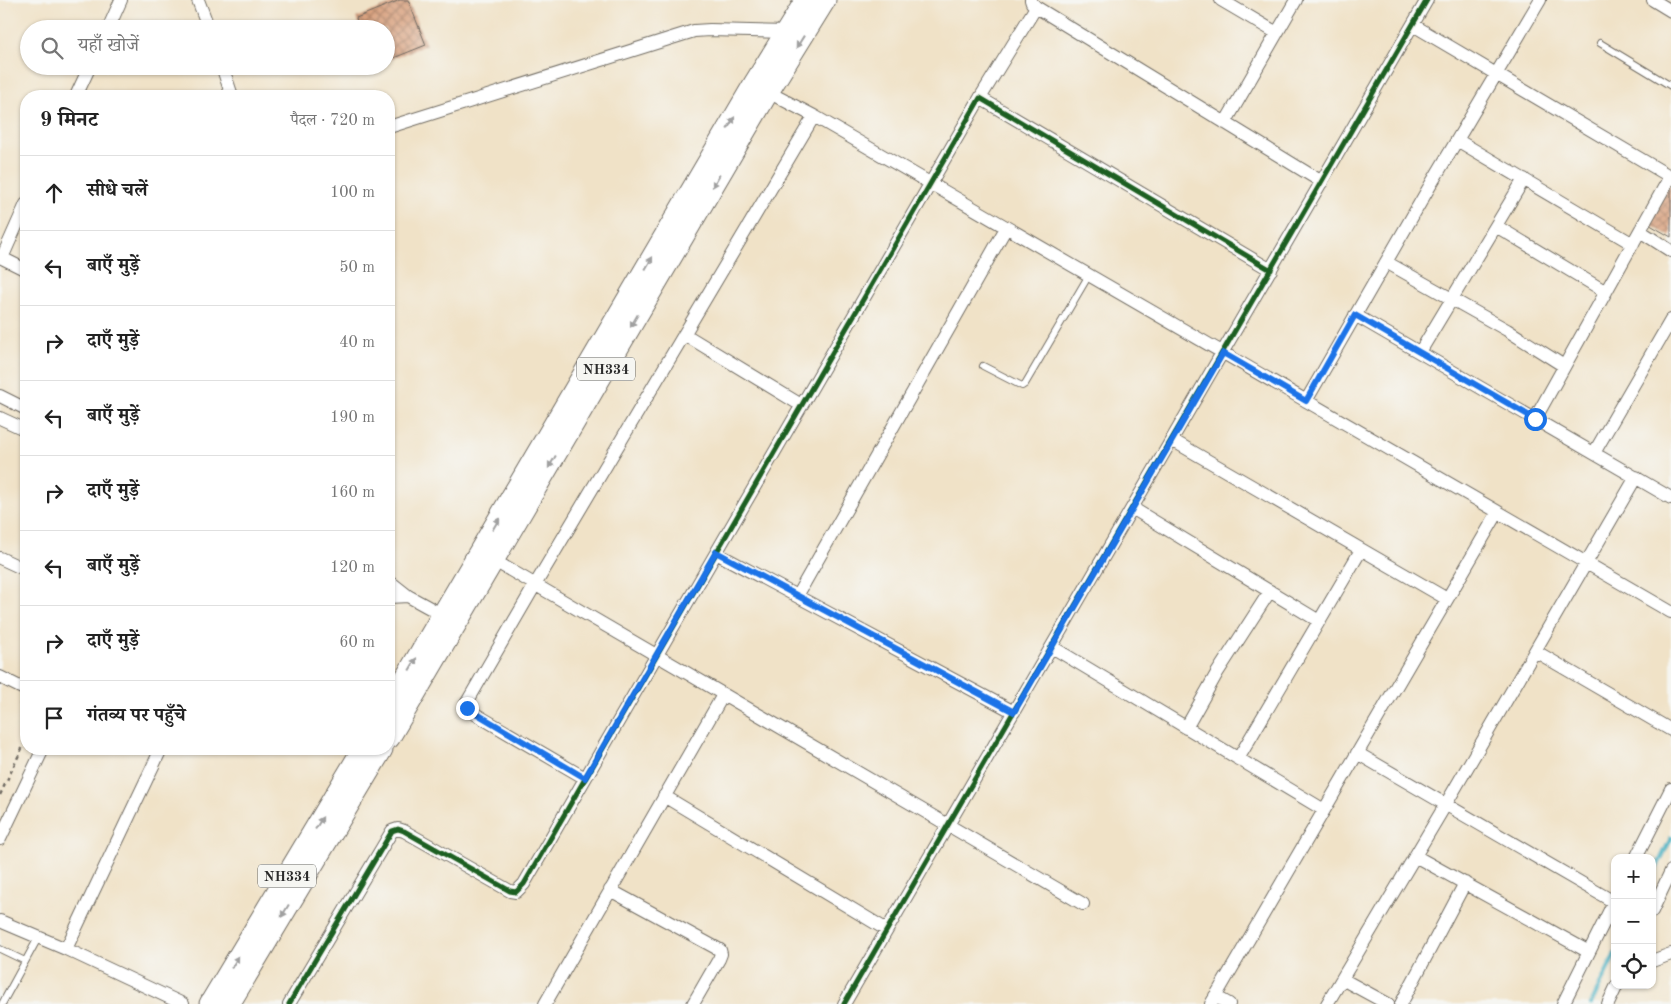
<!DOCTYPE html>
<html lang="hi">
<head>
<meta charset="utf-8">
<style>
	:root { --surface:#fff; --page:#f6f6f6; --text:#222; --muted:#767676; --line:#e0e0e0 }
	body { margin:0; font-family:"Old Standard TT","Noto Serif Devanagari",serif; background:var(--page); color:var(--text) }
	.controls { position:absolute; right:15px; bottom:15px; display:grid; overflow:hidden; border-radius:10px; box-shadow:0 1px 4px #0004 }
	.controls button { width:45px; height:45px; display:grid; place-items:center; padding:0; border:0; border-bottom:1px solid var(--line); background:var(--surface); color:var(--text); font:25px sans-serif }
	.stop { position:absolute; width:15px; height:15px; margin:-11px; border:4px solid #1a73e8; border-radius:50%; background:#fff }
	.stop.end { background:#1a73e8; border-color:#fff; box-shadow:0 1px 5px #0008 }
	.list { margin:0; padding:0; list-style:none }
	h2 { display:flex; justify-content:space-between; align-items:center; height:65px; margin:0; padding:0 20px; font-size:21px }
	h2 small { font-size:16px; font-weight:400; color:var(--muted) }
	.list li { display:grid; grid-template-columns:32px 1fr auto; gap:15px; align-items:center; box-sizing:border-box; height:75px; padding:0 20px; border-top:1px solid var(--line) }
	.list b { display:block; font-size:19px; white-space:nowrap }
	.list em { font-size:16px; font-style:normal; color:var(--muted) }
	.icon { flex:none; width:28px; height:28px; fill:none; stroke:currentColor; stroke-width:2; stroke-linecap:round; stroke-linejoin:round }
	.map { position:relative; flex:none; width:1671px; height:1004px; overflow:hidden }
	.search { position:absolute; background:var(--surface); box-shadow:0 1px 4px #0004; left:20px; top:20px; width:375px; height:55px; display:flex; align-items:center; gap:12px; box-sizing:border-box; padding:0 18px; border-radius:28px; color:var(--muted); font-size:19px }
	.panel { position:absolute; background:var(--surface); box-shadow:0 1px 4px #0004; left:20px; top:90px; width:375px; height:665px; border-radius:20px }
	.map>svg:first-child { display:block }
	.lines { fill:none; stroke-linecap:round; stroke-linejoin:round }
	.stream { stroke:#3eabbd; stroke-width:4.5 }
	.building { fill:url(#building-cross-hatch) }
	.service-casing { stroke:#706b62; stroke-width:8 }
	.minor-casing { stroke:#706b62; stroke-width:14 }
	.trunk-casing { stroke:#706b62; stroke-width:23 }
	.path { stroke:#706b62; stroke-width:2.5; stroke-dasharray:4 4; stroke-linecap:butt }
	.service { stroke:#fff; stroke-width:6 }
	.minor { stroke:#fff; stroke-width:12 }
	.trunk { stroke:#fff; stroke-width:21 }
	.cycleway-casing { stroke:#f6f6f2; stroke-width:8 }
	.cycleway { stroke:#1b5e20; stroke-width:5 }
	.oneway { fill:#a0a0a0 }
	.route { stroke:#1a73e8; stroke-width:6 }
	.labels { text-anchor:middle; stroke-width:4; stroke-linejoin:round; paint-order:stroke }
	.shield { fill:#f6f6f2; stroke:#686867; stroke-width:1 }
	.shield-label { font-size:14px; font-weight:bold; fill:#2b2b2b }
</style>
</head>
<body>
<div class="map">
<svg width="1671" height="1004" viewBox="0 0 1671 1004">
	<defs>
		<pattern id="building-cross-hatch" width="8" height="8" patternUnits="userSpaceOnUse" patternTransform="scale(1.25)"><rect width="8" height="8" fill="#d9a280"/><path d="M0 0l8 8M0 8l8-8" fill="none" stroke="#b08469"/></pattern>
	</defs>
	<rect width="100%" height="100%" fill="#f6f6f2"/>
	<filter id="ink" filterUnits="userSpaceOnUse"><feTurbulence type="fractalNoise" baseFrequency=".02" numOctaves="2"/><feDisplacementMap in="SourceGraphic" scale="10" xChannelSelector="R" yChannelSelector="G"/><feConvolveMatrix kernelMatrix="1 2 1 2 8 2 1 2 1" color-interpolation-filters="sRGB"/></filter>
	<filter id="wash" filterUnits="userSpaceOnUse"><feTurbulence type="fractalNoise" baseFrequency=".0096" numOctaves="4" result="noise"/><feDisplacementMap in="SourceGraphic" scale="20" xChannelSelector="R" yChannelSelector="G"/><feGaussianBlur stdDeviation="1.12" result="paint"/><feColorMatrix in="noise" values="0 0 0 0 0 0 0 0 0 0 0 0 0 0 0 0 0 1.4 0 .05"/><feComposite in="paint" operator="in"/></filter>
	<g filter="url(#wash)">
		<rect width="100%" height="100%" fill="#f0e2c7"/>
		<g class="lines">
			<path class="stream" d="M1652,877L1671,838
				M1591,1004L1615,954"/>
		</g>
		<g id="blocks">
			<path class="building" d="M400,0H408L426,45L386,61V29H360L356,18Z
				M1671,183V237L1645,222Z"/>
		</g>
	</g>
	<g filter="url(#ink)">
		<use href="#blocks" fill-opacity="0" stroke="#706b62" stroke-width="1"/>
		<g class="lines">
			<g class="service-casing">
				<path id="service" d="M1600,43L1671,86
					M983,366L1018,384L1022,386L1025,384L1089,275
					M0,949L25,961
					M2,1004L38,938"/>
			</g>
			<g class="minor-casing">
				<path id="minor" d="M198,0L209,29
					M1031,0L1032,3L1036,7L1322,182
					M1221,0L1277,33
					M1653,0L1671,11
					M1413,25L1671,177
					M108,29L121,0
					M222,66L232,96
					M768,92L814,116L1671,612
					M76,96L90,66
					M980,98L1036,7
					M1225,123L1296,0
					M389,127L694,31L710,30L786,32
					M1457,140L1633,244
					M1496,226L1606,292
					M1640,231L1671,251
					M0,257L26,270
					M2,258L26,204
					M1386,262L1507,330L1564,366
					M1355,315L1671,498
					M684,334L801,405
					M1420,352L1524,179
					M0,396L26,409
					M1306,401L1431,184L1540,0
					M0,418L26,430
					M1535,419L1671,175
					M1172,440L1447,599
					M1594,453L1671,320
					M1132,508L1319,621
					M716,553L1014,712
					M0,558L26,570
					M493,560L948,825L1083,904
					M389,581L408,596L448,618
					M797,596L1006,228
					M389,597L408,596
					M1052,647L1324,810
					M1535,651L1671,730
					M0,677L26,690
					M1186,728L1217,673L1270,591
					M1357,753L1614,902L1615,900
					M1238,759L1361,550
					M585,778L470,711L466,704L535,585L814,116
					M664,796L887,930
					M0,839L43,749
					M1415,856L1589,952
					M1636,858L1671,789
					M610,890L720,950L721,954L719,959L693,1004
					M1652,911L1671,871
					M0,921L66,949L183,1004
					M66,949L161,749
					M1652,961L1671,954
					M1342,979L1388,1004
					M1215,996L1229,1004
					M289,1004L392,831L398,829L404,831L510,891L516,892L524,884L980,98L1271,270
					M545,1004L723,695
					M844,1004L1427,0
					M1211,1004L1498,512
					M1327,1004L1446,804L1636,477
					M1401,1004L1465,883
					M1563,1004L1614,902
					M1608,1004L1617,985"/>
			</g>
			<g class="trunk-casing">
				<path id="trunk" d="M389,706L754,84L806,0
					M389,738L768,92L825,0
					M210,1004L363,749
					M229,1004L382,749"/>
			</g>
			<path class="path" d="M19,703L26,706
				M0,795L26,740"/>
			<use href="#service" class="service"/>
			<use href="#minor" class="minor"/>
			<use href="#trunk" class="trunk"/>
			<g class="cycleway-casing">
				<path id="cycleway" d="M289,1004L392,831L398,829L404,831L510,891L516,892L524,884L980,98L1271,270
					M844,1004L1427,0"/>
			</g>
			<use href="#cycleway" class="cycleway"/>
		</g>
		<defs><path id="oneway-solid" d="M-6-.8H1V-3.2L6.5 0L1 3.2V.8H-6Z" transform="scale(1.25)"/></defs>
		<g class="oneway">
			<use href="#oneway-solid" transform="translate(800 42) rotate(122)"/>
			<use href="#oneway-solid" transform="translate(731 123) rotate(-60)"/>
			<use href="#oneway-solid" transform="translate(716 181) rotate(120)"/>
			<use href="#oneway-solid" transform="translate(649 263) rotate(-60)"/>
			<use href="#oneway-solid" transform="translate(634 321) rotate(120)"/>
			<use href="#oneway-solid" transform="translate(552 462) rotate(121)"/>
			<use href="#oneway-solid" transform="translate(496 524) rotate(-59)"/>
			<use href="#oneway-solid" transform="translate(413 664) rotate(-60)"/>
			<use href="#oneway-solid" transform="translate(319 823) rotate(-59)"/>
			<use href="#oneway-solid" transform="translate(285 911) rotate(121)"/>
			<use href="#oneway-solid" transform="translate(235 962) rotate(-59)"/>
		</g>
	</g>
	<g class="lines" filter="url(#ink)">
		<path class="route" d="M467,708L585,778L716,552L1014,712L1223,353L1306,401L1355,315L1535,419"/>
	</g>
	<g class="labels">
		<g class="shield">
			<rect x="577" y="357.5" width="58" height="23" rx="4"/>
			<rect x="258" y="864.5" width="58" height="23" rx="4"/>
		</g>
		<g class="shield-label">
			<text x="606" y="374">NH334</text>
			<text x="287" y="881">NH334</text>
		</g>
	</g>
</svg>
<div class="controls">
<button>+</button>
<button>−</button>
<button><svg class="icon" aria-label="locate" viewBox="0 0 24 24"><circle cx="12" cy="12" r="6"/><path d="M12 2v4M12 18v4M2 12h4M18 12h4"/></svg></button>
</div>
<div class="stop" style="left:1535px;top:419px"></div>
<div class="stop end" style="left:467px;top:708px"></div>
<div class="search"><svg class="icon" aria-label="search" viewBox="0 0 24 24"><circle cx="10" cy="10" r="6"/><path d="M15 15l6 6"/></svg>यहाँ खोजें</div>
<section class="panel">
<h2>9 मिनट<small>पैदल · 720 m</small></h2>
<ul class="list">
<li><svg class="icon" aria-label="ahead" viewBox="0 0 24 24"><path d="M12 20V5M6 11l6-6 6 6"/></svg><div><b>सीधे चलें</b></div><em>100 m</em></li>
<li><svg class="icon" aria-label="left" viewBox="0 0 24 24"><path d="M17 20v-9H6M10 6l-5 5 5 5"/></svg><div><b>बाएँ मुड़ें</b></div><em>50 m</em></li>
<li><svg class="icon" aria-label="right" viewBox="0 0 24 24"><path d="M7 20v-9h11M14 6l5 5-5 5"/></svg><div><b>दाएँ मुड़ें</b></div><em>40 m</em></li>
<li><svg class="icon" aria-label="left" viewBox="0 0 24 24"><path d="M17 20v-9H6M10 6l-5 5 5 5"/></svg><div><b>बाएँ मुड़ें</b></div><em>190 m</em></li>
<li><svg class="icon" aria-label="right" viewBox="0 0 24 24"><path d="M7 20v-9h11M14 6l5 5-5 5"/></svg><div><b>दाएँ मुड़ें</b></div><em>160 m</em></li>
<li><svg class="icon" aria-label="left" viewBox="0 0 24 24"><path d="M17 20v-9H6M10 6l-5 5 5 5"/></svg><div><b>बाएँ मुड़ें</b></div><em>120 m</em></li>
<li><svg class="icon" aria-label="right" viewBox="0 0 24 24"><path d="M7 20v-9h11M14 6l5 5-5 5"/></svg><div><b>दाएँ मुड़ें</b></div><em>60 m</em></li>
<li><svg class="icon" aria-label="arrive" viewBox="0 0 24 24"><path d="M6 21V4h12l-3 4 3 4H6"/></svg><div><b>गंतव्य पर पहुँचे</b></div></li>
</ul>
</section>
</div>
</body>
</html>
